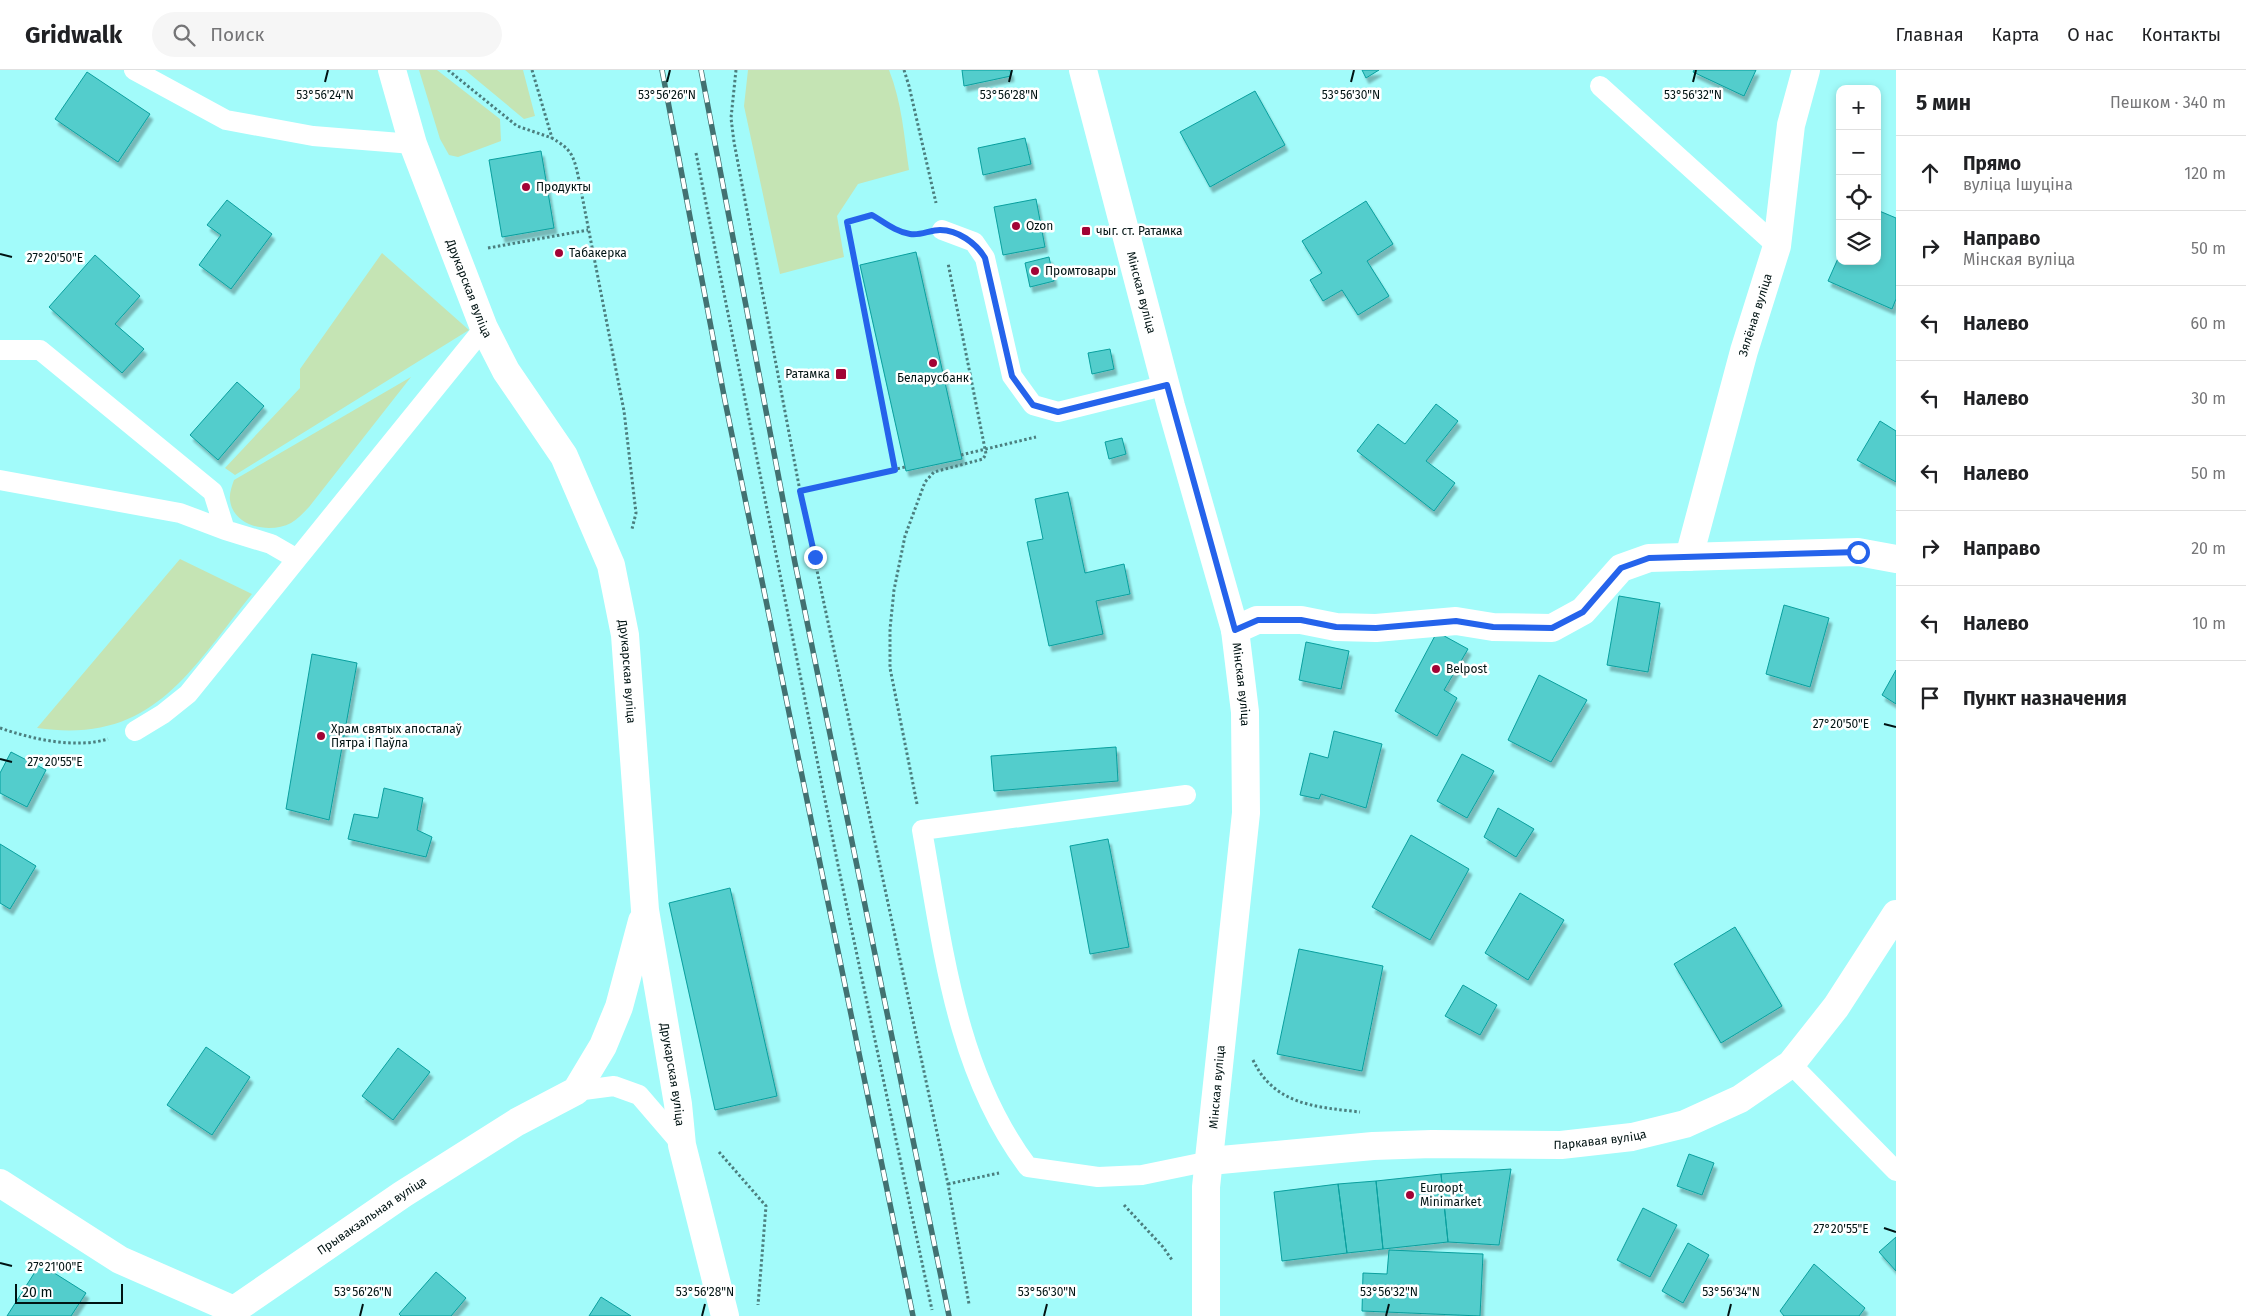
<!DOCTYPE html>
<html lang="ru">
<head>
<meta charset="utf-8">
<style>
	:root { --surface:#fff; --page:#f6f6f6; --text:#202124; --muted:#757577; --line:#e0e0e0 }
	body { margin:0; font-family:"Fira Sans",sans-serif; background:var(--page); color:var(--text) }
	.controls { position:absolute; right:15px; top:15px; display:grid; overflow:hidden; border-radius:10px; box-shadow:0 2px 8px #0003 }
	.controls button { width:45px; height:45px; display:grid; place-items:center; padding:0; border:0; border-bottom:1px solid var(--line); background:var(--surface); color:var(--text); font:25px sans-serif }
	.scale { position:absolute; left:15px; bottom:12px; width:108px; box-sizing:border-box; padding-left:5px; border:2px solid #001313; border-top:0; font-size:14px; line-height:18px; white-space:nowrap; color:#001313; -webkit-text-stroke:4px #fff; paint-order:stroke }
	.stop { position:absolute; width:15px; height:15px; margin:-11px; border:4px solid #2563eb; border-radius:50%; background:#fff }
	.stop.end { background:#2563eb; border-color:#fff; box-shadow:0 1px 5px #0008 }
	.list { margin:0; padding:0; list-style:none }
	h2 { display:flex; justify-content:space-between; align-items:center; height:65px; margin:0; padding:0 20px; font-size:21px }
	h2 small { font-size:16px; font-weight:400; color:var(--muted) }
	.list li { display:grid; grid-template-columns:32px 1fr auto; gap:15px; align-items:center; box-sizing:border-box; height:75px; padding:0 20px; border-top:1px solid var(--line) }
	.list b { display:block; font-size:19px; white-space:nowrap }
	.list p { margin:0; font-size:16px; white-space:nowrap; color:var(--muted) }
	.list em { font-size:16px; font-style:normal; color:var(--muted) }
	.icon { flex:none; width:28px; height:28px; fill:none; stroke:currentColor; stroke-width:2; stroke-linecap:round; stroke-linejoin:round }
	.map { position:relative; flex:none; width:1896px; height:1246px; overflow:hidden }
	header { display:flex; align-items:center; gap:30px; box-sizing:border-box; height:70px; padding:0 25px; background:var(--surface); border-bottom:1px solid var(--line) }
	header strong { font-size:24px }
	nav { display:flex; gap:28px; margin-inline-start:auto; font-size:18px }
	.search { width:350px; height:45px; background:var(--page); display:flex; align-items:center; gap:12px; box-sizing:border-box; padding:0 18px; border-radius:28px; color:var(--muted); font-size:19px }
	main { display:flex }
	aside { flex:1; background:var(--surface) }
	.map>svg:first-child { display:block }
	.green { fill:#c5e4b4 }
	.building { fill:#53cdcc; stroke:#079f9e; filter:url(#shadow) }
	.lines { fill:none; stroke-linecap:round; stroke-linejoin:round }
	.path { stroke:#4b7e7e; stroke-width:3; stroke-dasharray:2.5 2.5; stroke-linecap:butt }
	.lane { stroke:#fff; stroke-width:20 }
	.street { stroke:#fff; stroke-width:28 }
	.secondary { stroke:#fff; stroke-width:28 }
	.rail-casing { stroke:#427171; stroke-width:5.5 }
	.rail { stroke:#fff; stroke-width:4; stroke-dasharray:11; stroke-linecap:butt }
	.route { stroke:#2563eb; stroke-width:6 }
	.ticks { fill:none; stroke:#001313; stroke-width:2 }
	.poi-dot { fill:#a20335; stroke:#fff; stroke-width:2 }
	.labels { text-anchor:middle; stroke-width:5; stroke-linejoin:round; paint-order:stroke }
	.poi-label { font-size:12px; fill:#001313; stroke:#fff; text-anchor:start }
	.street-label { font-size:12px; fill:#001313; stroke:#fff }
	.ticks-label { font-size:12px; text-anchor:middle; fill:#001313; stroke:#fff; stroke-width:5; stroke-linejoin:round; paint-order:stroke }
</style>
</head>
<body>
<header>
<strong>Gridwalk</strong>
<div class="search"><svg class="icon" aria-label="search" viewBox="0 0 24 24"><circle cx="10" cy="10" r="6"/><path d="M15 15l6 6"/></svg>Поиск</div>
<nav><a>Главная</a><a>Карта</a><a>О нас</a><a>Контакты</a></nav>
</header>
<main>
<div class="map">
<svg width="1896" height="1246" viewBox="0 0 1896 1246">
	<defs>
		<filter id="shadow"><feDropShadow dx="3" dy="5.5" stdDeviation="1" flood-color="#0004"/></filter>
	</defs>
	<rect width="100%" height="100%" fill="#a2fbfa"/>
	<path class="green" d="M419,0H437L500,49L501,71L458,87L449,85L440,69Z
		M465,0H523L535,46L524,49Z
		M748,0H889C902,33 904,65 909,100L858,114L837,146L844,187L780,204L744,36Z
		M382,183L469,260L235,405L225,398L300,318V299Z
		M411,307L309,437C304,442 298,449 291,453C270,464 233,457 230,430C229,424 232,416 234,410Z
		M180,489L252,524C189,602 152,675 37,658Z"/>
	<path class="building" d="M962,0H1010L1011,6L964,16Z
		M1362,0H1379L1366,8Z
		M1694,0H1756L1744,26L1693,2Z
		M87,2L150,44L118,92L55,49Z
		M1255,21L1285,75L1210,117L1180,62Z
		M1025,68L1031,94L983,105L978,78Z
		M541,81L554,158L502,167L489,90Z
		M1036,129L1045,177L1003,185L994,137Z
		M227,130L272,164L231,219L199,195L221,165L207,155Z
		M1366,131L1393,174L1367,191L1389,226L1358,245L1342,220L1323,231L1310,210L1322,203L1302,171Z
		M1877,140L1896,148V229L1892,239L1828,211L1840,184V191H1877Z
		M916,182L962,389L906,401L860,195Z
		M95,185L140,226L115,254L144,279L122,303L49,237Z
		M1049,187L1054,211L1030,217L1025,193Z
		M1110,279L1114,299L1092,304L1088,283Z
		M237,312L264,336L218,390L190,365Z
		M1436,334L1458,351L1426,391L1455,413L1434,441L1357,381L1378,354L1405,374Z
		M1880,351L1896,361V412L1857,390Z
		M1122,368L1126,384L1109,389L1105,372Z
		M1068,422L1085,503L1124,494L1130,524L1096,531L1103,564L1049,576L1027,472L1043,469L1035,429Z
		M1619,526L1660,533L1648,602L1607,595Z
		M1784,535L1829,548L1810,617L1766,604Z
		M1437,562L1468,579L1444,620L1457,628L1437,666L1395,641Z
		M1306,572L1349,581L1341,619L1299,610Z
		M312,584L357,593L329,750L286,739Z
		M1896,600V634L1882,625Z
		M1539,605L1587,630L1551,692L1508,670Z
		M1334,661L1382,674L1366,738L1321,724L1319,729L1300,725L1310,683L1328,688Z
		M1116,677L1118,711L994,721L991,686Z
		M11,682L46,700L27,737L0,723V703Z
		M1462,684L1494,701L1467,748L1437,731Z
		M384,718L423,728L417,760L432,767L426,787L348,769L354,744L378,748Z
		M1498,738L1534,759L1516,787L1484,767Z
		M1411,765L1469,799L1430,870L1372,837Z
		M1108,769L1129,877L1090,884L1070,776Z
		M0,774L36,796L10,839L0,833Z
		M730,818L777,1026L715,1040L669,833Z
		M1520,823L1564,850L1528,910L1485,883Z
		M1735,857L1782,936L1721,973L1674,894Z
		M1299,879L1383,896L1362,1001L1277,984Z
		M1463,915L1497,935L1480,965L1445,946Z
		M206,977L250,1007L212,1065L167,1035Z
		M398,978L430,1002L393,1050L362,1026Z
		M1689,1084L1714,1093L1702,1125L1677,1116Z
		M1511,1099L1499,1175L1448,1172L1441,1104Z
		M1441,1104L1448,1172L1383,1179L1376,1111Z
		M1376,1111L1383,1179L1347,1183L1338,1114Z
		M1338,1114L1347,1183L1282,1191L1274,1122Z
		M1643,1138L1677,1155L1650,1207L1617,1190Z
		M1896,1167V1201L1879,1182Z
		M1688,1173L1709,1185L1683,1233L1662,1221Z
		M1389,1180L1483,1184L1480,1246L1362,1241L1363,1203L1387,1204Z
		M40,1194L86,1223L71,1246H7Z
		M1814,1194L1865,1238L1859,1246H1784L1780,1241Z
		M436,1202L466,1228L451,1246H401L399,1244Z
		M601,1227L631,1246H589Z"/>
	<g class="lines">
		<path class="path" d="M448,0L517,56L552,68
			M532,0L552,68C570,79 573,83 578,105L624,341L636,443L632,459
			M736,0L731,48L734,72L800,421L948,1114L969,1234
			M904,0L909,16L936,133
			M696,83L838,795L932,1240
			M488,178L588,160
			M961,385L1036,367
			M895,400L847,152L872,145L901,162L916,164
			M800,421L905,397
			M0,658C32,669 75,679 108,669
			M917,734L890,598V559L894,520L905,466L925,412L934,402L983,389L986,384L948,193
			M1253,990C1274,1035 1316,1037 1360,1042
			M719,1082L766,1136L758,1235
			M948,1114L999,1103
			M1124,1135L1163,1177L1172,1190"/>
		<path class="lane" d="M134,0L226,50L313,66L413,74
			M1600,16L1777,176
			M942,160L974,172L985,188L1012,306L1033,335L1058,342L1167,315
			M0,280H40L213,422L225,460
			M0,410L180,443L225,460L271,474L297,489L484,258
			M135,661L163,644L188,624L297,489
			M1186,725L922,760C943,877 955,1000 1028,1097L1098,1107L1142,1105L1210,1091
			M1791,994L1896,1101
			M576,1021L614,1016L639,1025L682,1075"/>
		<g class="street">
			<path id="s1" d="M392,0L413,74L484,258L506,301L564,386L611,495L625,565L645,840L678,1034L682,1075L725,1246"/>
			<path id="s2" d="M1689,487L1744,281L1777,176L1791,55L1806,0"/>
			<path d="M1235,560L1257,550H1301L1336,557L1376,558L1456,551L1493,557L1552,558L1583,541L1621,498L1649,488L1858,482L1896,489"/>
			<path id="s3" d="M1210,1091L1373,1076L1432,1074L1561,1075L1632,1067L1685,1054L1740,1029L1791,994L1836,937L1896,844"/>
			<path id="s4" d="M0,1113L120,1190L234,1240L403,1124L517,1052L576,1021L603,976L619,937L642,851"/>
		</g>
		<path class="secondary" id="s5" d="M1083,0L1171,336L1235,560L1245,642L1246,743L1206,1117V1246"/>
		<g class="rail-casing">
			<path id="rail" d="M662,0L725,331L913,1246
				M701,0L795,493L949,1246"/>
		</g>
		<use href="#rail" class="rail"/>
	</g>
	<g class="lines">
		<path class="route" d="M815,487L800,421L895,400L847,152L872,145C884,152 896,162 910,164C920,166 930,160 940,160C958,160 976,173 985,188L1012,306L1033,335L1058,342L1167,315L1235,560L1258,550H1301L1336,557L1376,558L1456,551L1493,557L1552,558L1583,542L1621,498L1649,488L1858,482"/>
	</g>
	<path class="ticks" d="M325,12L328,0M667,12L670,0M1009,12L1012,0M1351,12L1354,0M1693,12L1696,0M0,184L12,187M1884,654L1896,657M0,689L12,692M1884,1158L1896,1162M0,1193L12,1196M360,1246L363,1234M702,1246L705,1234M1044,1246L1047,1234M1386,1246L1389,1234M1728,1246L1731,1234"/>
	<g class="poi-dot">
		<circle cx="526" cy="117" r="5"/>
		<circle cx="1016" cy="156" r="5"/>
		<rect x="1081" y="156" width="10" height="10" rx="2.5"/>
		<circle cx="559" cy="183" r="5"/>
		<circle cx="1035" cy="201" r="5"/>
		<circle cx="933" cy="293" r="5"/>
		<rect x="835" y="298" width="12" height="12" rx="2.5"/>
		<circle cx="1436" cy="599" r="5"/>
		<circle cx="321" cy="666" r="5"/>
		<circle cx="1410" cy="1125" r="5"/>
	</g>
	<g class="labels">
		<g class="poi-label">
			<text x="536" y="121">Продукты</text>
			<text x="1026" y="160">Ozon</text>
			<text x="1096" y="165">чыг. ст. Ратамка</text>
			<text x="569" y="187">Табакерка</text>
			<text x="1045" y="205">Промтовары</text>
			<text x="830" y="308" text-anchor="end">Ратамка</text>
			<text x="933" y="312" text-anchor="middle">Беларусбанк</text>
			<text x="1446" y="603">Belpost</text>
			<text x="331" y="663">Храм святых апосталаў<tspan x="331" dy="14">Пятра і Паўла</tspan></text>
			<text x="1420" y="1122">Euroopt<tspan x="1420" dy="14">Minimarket</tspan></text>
		</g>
		<g class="street-label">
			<text dy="4" stroke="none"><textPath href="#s1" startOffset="232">Друкарская вуліца</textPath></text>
			<text dy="4" stroke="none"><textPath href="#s5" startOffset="230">Мінская вуліца</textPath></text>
			<text dy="4" stroke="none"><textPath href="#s2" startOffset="251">Зялёная вуліца</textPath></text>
			<text dy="4" stroke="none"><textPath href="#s1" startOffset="652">Друкарская вуліца</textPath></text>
			<text dy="4" stroke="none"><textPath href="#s5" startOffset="635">Мінская вуліца</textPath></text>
			<text dy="4" stroke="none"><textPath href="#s1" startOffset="1058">Друкарская вуліца</textPath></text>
			<text transform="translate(1217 1017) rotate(-85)" y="4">Мінская вуліца</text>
			<text dy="4" stroke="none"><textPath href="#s3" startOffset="391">Паркавая вуліца</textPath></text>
			<text dy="4" stroke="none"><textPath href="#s4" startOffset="434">Прывакзальная вуліца</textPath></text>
		</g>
	</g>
	<g class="ticks-label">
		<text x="325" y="29">53°56'24"N</text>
		<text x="667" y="29">53°56'26"N</text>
		<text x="1009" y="29">53°56'28"N</text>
		<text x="1351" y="29">53°56'30"N</text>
		<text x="1693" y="29">53°56'32"N</text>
		<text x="55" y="192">27°20'50"E</text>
		<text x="1841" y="658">27°20'50"E</text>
		<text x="55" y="696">27°20'55"E</text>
		<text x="1841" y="1163">27°20'55"E</text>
		<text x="55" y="1201">27°21'00"E</text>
		<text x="363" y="1226">53°56'26"N</text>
		<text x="705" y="1226">53°56'28"N</text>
		<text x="1047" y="1226">53°56'30"N</text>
		<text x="1389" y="1226">53°56'32"N</text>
		<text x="1731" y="1226">53°56'34"N</text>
	</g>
</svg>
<div class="controls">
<button>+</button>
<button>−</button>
<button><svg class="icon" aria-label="locate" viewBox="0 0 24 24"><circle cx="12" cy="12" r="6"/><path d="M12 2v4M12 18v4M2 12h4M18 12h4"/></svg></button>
<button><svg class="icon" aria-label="layers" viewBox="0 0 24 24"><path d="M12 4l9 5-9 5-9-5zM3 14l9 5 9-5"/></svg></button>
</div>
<div class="scale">20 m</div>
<div class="stop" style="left:1858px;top:482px"></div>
<div class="stop end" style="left:815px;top:487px"></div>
</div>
<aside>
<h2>5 мин<small>Пешком · 340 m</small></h2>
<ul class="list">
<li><svg class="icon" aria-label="ahead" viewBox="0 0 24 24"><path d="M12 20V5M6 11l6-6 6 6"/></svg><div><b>Прямо</b><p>вуліца Ішуціна</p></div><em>120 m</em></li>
<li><svg class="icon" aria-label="right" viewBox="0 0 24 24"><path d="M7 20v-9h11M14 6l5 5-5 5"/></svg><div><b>Направо</b><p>Мінская вуліца</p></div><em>50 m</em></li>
<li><svg class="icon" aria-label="left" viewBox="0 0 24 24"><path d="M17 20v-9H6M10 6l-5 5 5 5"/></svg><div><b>Налево</b></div><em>60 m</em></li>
<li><svg class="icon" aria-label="left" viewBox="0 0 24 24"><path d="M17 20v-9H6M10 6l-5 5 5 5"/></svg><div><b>Налево</b></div><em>30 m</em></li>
<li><svg class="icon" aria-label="left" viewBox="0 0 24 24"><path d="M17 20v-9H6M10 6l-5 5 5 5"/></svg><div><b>Налево</b></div><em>50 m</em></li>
<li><svg class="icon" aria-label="right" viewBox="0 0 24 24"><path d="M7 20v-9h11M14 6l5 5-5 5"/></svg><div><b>Направо</b></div><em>20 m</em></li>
<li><svg class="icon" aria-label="left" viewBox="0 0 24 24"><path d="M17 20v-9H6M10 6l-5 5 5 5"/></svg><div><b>Налево</b></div><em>10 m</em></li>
<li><svg class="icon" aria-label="arrive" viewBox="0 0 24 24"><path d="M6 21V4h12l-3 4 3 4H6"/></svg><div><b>Пункт назначения</b></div></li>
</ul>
</aside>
</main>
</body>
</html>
